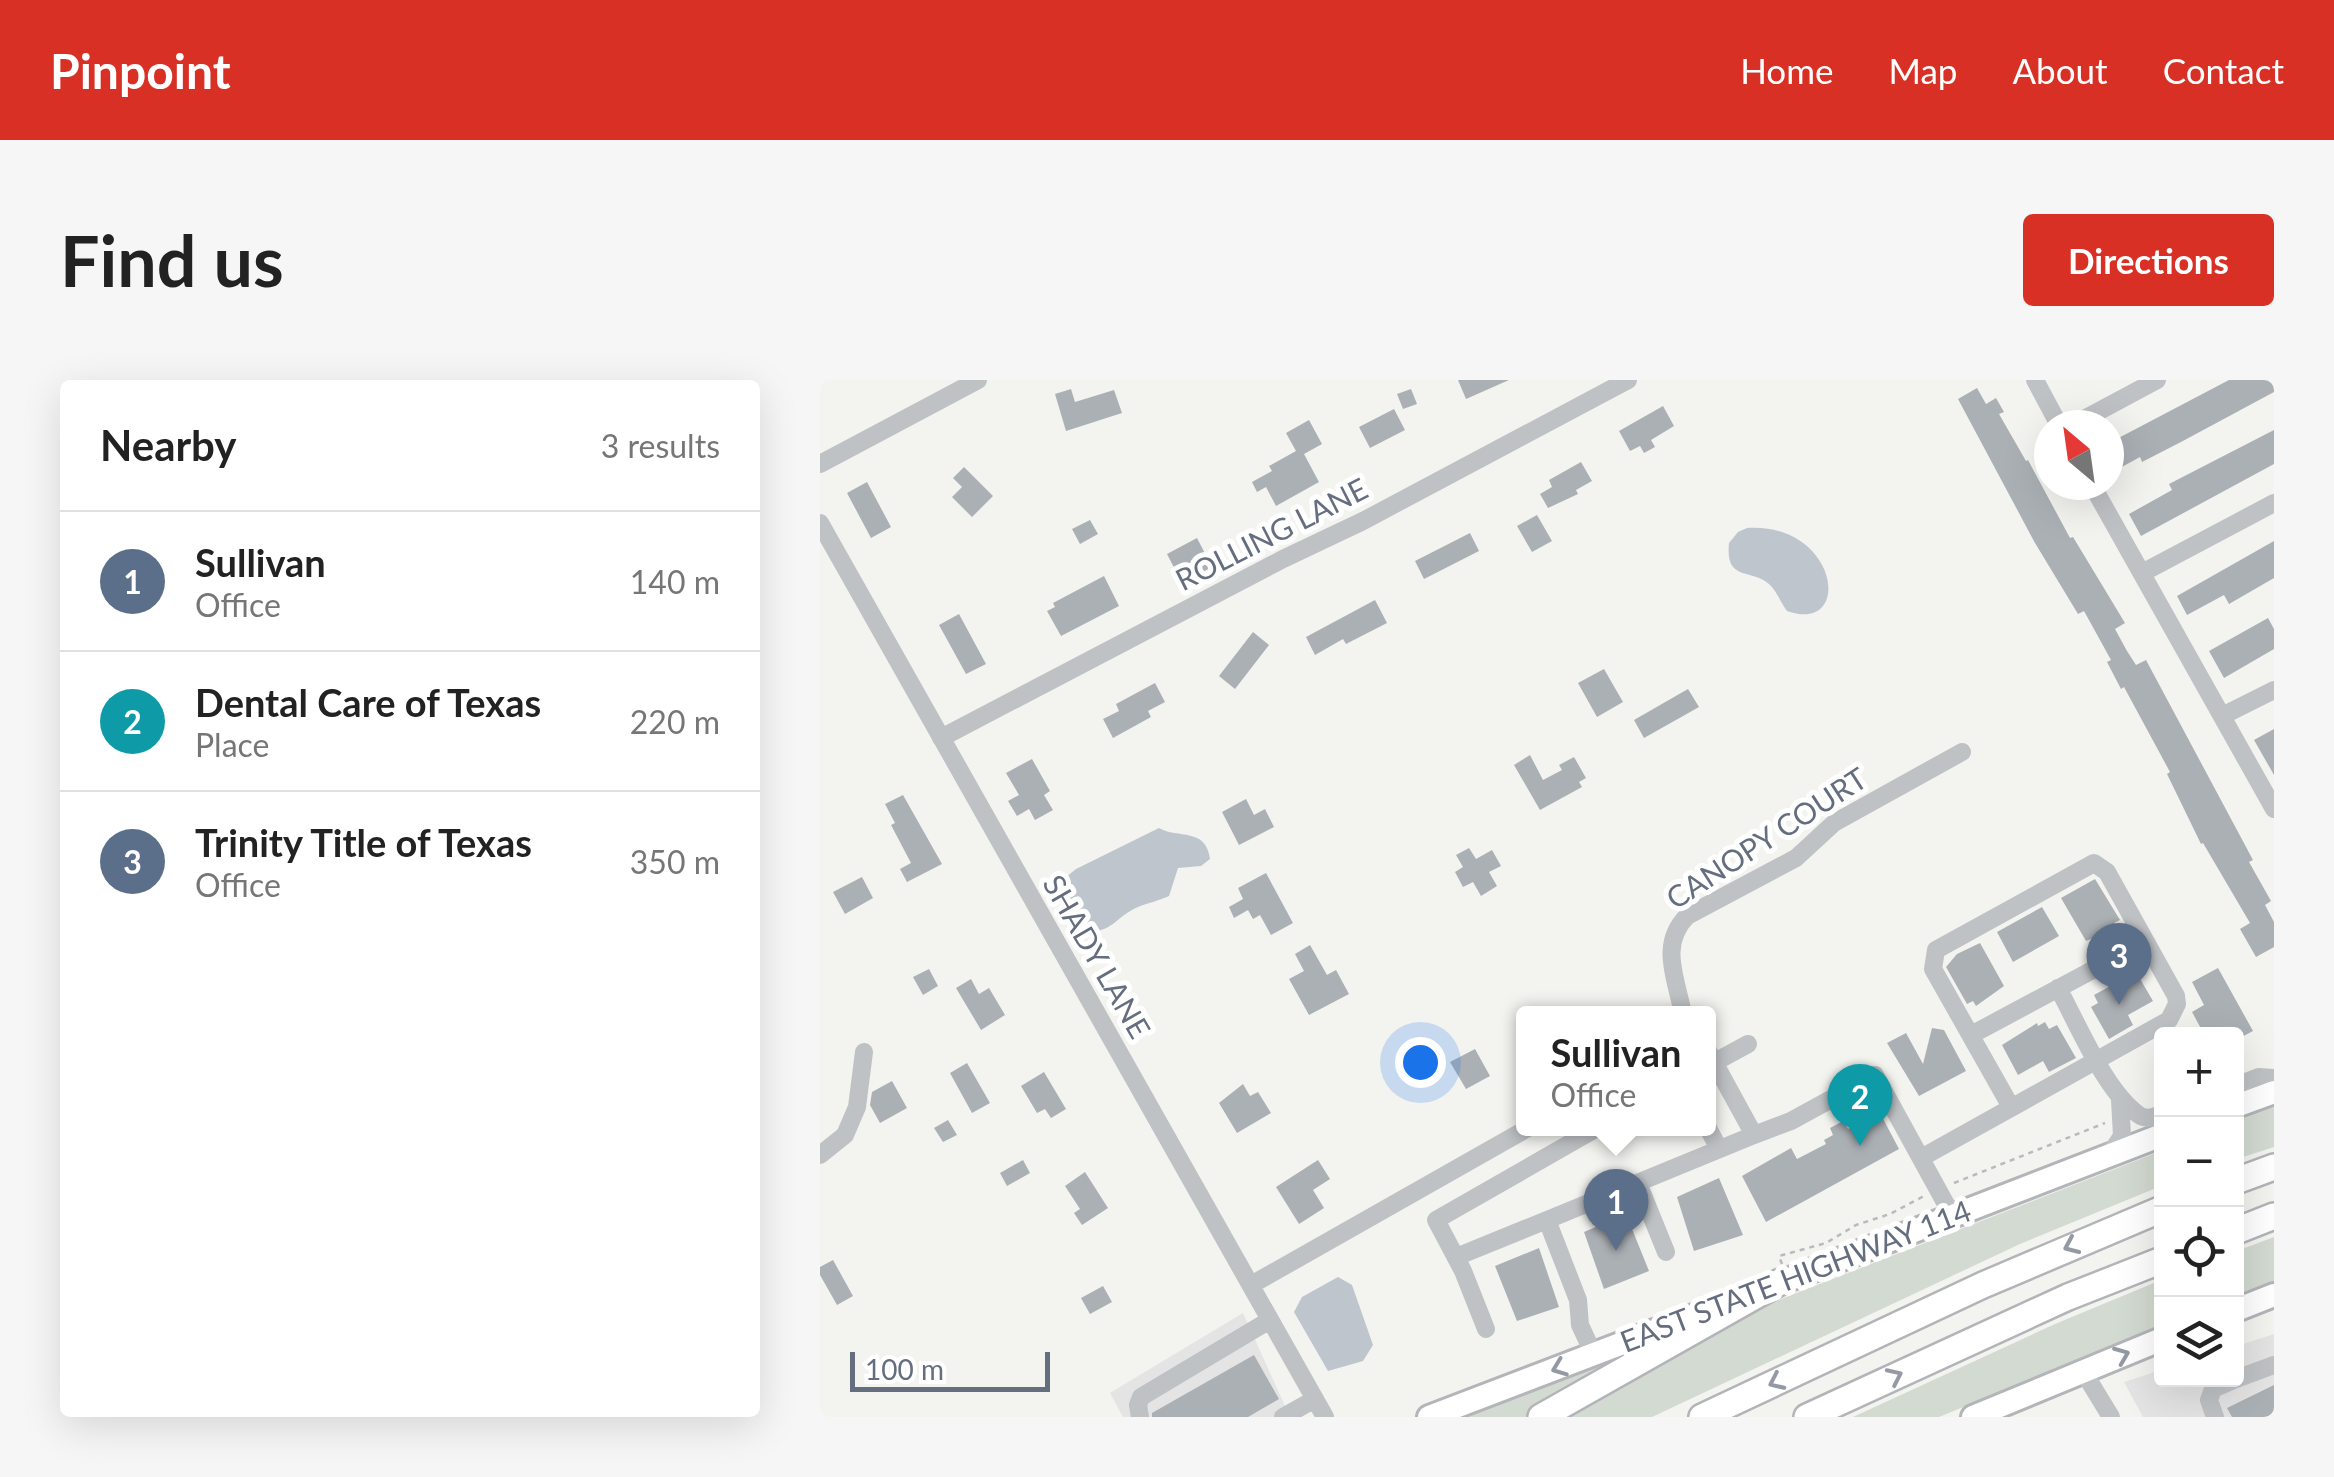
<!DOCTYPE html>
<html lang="en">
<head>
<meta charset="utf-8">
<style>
	:root { --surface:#fff; --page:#f6f6f6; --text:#222; --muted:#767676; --line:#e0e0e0; --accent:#d93025 }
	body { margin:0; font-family:Lato,sans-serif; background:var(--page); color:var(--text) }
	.controls { position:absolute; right:30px; bottom:30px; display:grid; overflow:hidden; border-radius:10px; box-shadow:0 10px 40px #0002 }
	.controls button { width:90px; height:90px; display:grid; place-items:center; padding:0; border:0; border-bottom:2px solid var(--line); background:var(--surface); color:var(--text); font:50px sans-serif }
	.compass { position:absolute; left:1214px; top:30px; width:90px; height:90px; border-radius:50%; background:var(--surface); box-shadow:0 10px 40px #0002; rotate:331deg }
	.scale { position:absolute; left:30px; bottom:25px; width:200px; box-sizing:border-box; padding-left:10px; border:5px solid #656e7e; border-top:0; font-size:28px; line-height:35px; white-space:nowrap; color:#656e7e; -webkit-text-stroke:8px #fff; paint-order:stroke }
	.you { position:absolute; left:600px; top:682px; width:35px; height:35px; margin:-25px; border:8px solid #fff; border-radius:50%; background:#1a73e8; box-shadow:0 0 0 15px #1a73e833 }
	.badge { display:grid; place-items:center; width:65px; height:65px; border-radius:50%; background:var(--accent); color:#fff; font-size:32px; font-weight:700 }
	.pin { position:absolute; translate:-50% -82px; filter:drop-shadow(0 2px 5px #0008) }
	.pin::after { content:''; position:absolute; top:52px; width:35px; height:30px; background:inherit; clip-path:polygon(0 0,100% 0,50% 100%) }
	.popup { position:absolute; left:696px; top:626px; width:200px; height:130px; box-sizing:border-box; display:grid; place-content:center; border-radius:10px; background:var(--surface); filter:drop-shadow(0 2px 8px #0005); font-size:32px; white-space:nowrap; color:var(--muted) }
	.popup b { font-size:38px; color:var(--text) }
	.popup::after { content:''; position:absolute; left:50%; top:100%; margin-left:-20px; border:20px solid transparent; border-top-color:var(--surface) }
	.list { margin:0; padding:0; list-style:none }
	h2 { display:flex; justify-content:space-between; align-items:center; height:130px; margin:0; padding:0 40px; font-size:42px }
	h2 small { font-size:32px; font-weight:400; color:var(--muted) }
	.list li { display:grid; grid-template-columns:65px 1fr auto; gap:30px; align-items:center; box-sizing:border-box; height:140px; padding:0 40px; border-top:2px solid var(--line) }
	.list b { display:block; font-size:38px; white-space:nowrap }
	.list p { margin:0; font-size:32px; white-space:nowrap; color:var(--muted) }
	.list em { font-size:32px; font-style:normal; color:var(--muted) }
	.icon { flex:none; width:55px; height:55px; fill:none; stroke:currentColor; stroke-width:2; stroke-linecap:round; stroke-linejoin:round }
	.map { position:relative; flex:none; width:1454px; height:1037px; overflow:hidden; border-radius:10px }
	header { display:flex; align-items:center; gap:60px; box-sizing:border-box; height:140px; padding:0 50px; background:var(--accent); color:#fff }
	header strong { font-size:48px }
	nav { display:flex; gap:55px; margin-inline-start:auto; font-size:35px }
	.intro { display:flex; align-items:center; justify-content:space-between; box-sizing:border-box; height:240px; padding:0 60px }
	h1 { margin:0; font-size:70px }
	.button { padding:25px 45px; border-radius:10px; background:var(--accent); color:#fff; font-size:35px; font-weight:700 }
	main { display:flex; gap:60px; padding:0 60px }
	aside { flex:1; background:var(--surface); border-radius:10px; box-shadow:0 10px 40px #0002 }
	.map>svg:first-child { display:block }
	.built { fill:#e3e4e3 }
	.green { fill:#d3dad1 }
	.water { fill:#bec5cc }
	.building { fill:#abb0b5 }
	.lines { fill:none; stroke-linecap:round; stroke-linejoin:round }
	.major-casing { stroke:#b3b5b9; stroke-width:28 }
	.highway-casing { stroke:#b2b4b8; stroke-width:30 }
	.path { stroke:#b9babd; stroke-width:2.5; stroke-dasharray:5 5; stroke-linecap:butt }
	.minor { stroke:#bfc2c5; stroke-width:18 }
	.major { stroke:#fff; stroke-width:22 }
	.highway { stroke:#fff; stroke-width:25 }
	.oneway { stroke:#939aa5 }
	.labels { text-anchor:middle; stroke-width:10; stroke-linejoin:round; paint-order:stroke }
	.street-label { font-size:30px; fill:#656e7e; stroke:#fff }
</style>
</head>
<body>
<header>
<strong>Pinpoint</strong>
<nav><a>Home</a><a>Map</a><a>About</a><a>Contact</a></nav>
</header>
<div class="intro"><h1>Find us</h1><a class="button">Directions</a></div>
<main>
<aside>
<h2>Nearby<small>3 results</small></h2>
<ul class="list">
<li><span class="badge" style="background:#5c6f8a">1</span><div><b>Sullivan</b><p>Office</p></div><em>140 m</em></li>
<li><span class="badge" style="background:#0f9aa8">2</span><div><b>Dental Care of Texas</b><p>Place</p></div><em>220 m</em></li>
<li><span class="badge" style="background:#5c6f8a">3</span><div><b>Trinity Title of Texas</b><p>Office</p></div><em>350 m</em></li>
</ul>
</aside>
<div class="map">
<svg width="1454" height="1037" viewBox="0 0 1454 1037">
	<rect width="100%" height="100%" fill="#f3f3f0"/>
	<path class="built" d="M423,933L470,1037H303L290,1013Z
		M1454,954V1037H1323L1304,1002L1341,990L1342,999H1416L1417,966Z"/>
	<path class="green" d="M1454,727V767L1417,779V741Z
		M1341,771V806L1200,864L832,1037H726L857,965L943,926Z
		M1454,857V903L1417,916V871Z
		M1341,900V945L1119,1037H1033L1235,944Z
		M787,980L790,987L705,1037H641Z"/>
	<path class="water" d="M927,148C1019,142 1034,255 967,231C960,222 957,211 949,204C931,188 905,202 909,163L918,152Z
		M339,448C358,459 386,447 390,479L381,486L358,488L349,516C338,521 328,523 318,527C293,538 292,556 260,550L237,521L235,514L240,502L256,489Z
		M518,897L532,905L553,965L543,981L508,991L474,932L482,917Z"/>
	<path class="building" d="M638,0H689L646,19Z
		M1409,0H1454V12L1361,62L1322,82L1320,77L1289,94V63Z
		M1157,8L1166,24L1176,18L1184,32L1179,34L1206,81L1208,80L1250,158L1253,157L1305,243L1295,249L1307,271L1316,285L1326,280L1433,480L1429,482L1451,521L1445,525L1454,542V567L1436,577L1420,549L1430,543L1383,463L1381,464L1347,394L1350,392L1304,307L1301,309L1287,282L1291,280L1264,231L1258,234L1215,163L1138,19Z
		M251,9L255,22L294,10L302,33L246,51L235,14Z
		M591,9L597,24L583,29L577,14Z
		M843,26L854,46L831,60L835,67L824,73L820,66L810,71L799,51Z
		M574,29L585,50L550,68L539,47Z
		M489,40L502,64L484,74L499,102L456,126L446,107L437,112L432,102L452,91L449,86L476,71L466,53Z
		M1454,50V84L1321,156L1309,134L1352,110L1349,104Z
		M761,82L772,101L756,110L758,114L728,128L720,114L732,107L729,100Z
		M144,87L173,116L152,137L132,117L142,107L133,98Z
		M47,102L71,147L51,158L27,113Z
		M717,135L732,161L712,172L697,146Z
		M270,140L278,154L260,164L252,149Z
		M650,153L659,171L604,199L595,181Z
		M377,158L392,187L362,203L347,174Z
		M1454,161V198L1409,224L1404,215L1367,235L1357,216Z
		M284,196L299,226L241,256L227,231L235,227L233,223Z
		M555,220L567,243L526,264L523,259L495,275L486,257Z
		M139,234L166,284L146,294L119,245Z
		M1448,238L1454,249V269L1404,298L1389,271Z
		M433,252L449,265L415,309L399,296Z
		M784,289L803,322L777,337L758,303Z
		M335,303L345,322L328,331L331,337L293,358L283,339L299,331L296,324Z
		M868,309L879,327L824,358L814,340Z
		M1454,349V395L1434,360Z
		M710,375L723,400L742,390L739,385L754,377L766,398L759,402L762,407L720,430L694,385Z
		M212,379L230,411L224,415L233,430L215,440L209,429L197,436L188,421L199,415L186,393Z
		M83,415L122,484L87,502L80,489L91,483L71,445L75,443L65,424Z
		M426,419L434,435L445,429L454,447L419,465L402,432Z
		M649,468L656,479L672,470L681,486L669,492L677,506L661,516L653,502L643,507L635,492L643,487L636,475Z
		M446,493L473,543L451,555L440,535L433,539L428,530L414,538L409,527L423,519L418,508Z
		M42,497L53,518L25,534L13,512Z
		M1275,499L1300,540L1294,543L1297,548L1266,561L1241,518Z
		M1222,527L1239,556L1193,582L1177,552Z
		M1160,563L1184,606L1156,626L1153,621L1147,624L1126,587L1137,574Z
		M490,565L507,595L516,590L529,614L489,635L469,599L484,591L475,574Z
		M1398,588L1433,651L1416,660V654H1384L1372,632L1384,625L1372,602Z
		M109,589L118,606L103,615L93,597Z
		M1316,592L1333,621L1308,635L1313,645L1289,659L1271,627L1278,623L1274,615Z
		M151,599L159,614L169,608L185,635L161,650L136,608Z
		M1225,642L1229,649L1237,645L1256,678L1229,692L1223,681L1198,695L1182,665L1217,643L1218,646Z
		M1112,648L1124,650L1146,691L1099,716L1067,663L1086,653L1103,684Z
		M655,669L670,696L646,709L630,682Z
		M147,683L170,723L152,733L130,693Z
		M224,692L246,729L231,738L225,729L217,733L201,706Z
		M72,701L87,728L60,743L50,725L52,712Z
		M423,704L430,716L438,712L451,733L417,753L399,723Z
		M1059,731L1079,769L946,842L922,796L971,768L977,779L1006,764L1004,760L1013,755L1010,748L1023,741L1028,749Z
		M128,740L137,755L123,762L114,748Z
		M203,780L210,793L187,806L180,793Z
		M498,780L510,799L493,810L504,828L479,844L456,807Z
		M265,792L288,828L262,845L254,833L260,829L245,806Z
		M899,798L923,855L874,871L857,817Z
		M806,834L829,891L784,909L764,852Z
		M719,868L739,927L697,941L675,886Z
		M13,880L33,916L17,925L0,895V887Z
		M283,906L292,922L270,934L261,918Z
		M434,975L459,1019L428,1037H332V1033Z
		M1454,1005V1037H1412L1407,1028Z"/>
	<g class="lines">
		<g class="major-casing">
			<path id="major" d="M1416,726L1454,712
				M944,909L1342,755
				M1416,930L1454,915
				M609,1037L905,924
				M1153,1037L1342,959"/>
		</g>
		<g class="highway-casing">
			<path id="highway" d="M1416,801L1454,787
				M1416,851L1454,836
				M721,1037L960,902
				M882,1037L1163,905L1342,829
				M987,1037L1248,917L1342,880"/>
		</g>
		<path class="path" d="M1134,803L1285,743
			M962,884L959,876L1006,863L1036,845L1070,834L1104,816"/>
		<path class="minor" d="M1215,0L1239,45
			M1253,45L1337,0
			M0,84L158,0
			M1272,105L1454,429
			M0,143L505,1037
			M1322,193L1454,123
			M1402,336L1454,310
			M121,358L463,179L543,141L808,0
			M1238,608C1259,646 1285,711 1319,735C1326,740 1334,737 1342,734
			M863,634C856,597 839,565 867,536L976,478L1014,443L1142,372
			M1151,655L1325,562
			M895,682L928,664
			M1416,706L1439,697L1454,698
			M888,748L899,769
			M934,755L971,741L1055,695L1133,837
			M1290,774L1302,756L1300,720
			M0,775L25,755L37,727L44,672
			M1101,778L1349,640L1357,624L1356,616L1287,492L1274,483L1116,570L1113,589L1191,727
			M818,803L846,872
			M636,877L727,840
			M431,905L708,748
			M666,949L643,891L616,840L777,748
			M774,975L760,945L758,920L727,840L934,755L888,671
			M1263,991L1291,1037
			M1416,999L1454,985
			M320,1037L318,1025L321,1017L450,940
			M463,1037L495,1019
			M1395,1037L1389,1020L1393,1009L1416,999"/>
		<use href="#major" class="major"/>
		<use href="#highway" class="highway"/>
	</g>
	<defs><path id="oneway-chevron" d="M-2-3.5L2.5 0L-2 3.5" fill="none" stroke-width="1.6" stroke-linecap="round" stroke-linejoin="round" transform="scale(2.5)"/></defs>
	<g class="oneway">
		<use href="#oneway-chevron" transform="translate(1251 866) rotate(156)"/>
		<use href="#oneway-chevron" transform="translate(1302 975) rotate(-22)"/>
		<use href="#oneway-chevron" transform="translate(739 988) rotate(159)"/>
		<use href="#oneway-chevron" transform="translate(1075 996) rotate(-25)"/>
		<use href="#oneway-chevron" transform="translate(956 1002) rotate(155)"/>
	</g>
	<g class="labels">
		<g class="street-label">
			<text transform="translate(452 155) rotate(-27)" y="10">ROLLING LANE</text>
			<text transform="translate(947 459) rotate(-33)" y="10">CANOPY COURT</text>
			<text transform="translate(276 577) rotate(60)" y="10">SHADY LANE</text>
			<text transform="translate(976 897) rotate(-21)" y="10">EAST STATE HIGHWAY 114</text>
		</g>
	</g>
</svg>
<div class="controls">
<button>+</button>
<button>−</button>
<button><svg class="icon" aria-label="locate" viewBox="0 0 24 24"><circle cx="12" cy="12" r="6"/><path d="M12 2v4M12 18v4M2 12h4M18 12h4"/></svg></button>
<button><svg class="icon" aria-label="layers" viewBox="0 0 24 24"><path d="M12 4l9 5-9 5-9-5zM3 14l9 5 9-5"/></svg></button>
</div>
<svg class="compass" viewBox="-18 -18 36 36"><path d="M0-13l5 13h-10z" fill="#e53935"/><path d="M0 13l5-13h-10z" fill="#767676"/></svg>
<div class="scale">100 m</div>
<div class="you"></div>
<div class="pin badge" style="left:796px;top:871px;background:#5c6f8a">1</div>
<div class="popup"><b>Sullivan</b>Office</div>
<div class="pin badge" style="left:1040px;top:766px;background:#0f9aa8">2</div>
<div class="pin badge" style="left:1299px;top:625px;background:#5c6f8a">3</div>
</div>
</main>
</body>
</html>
